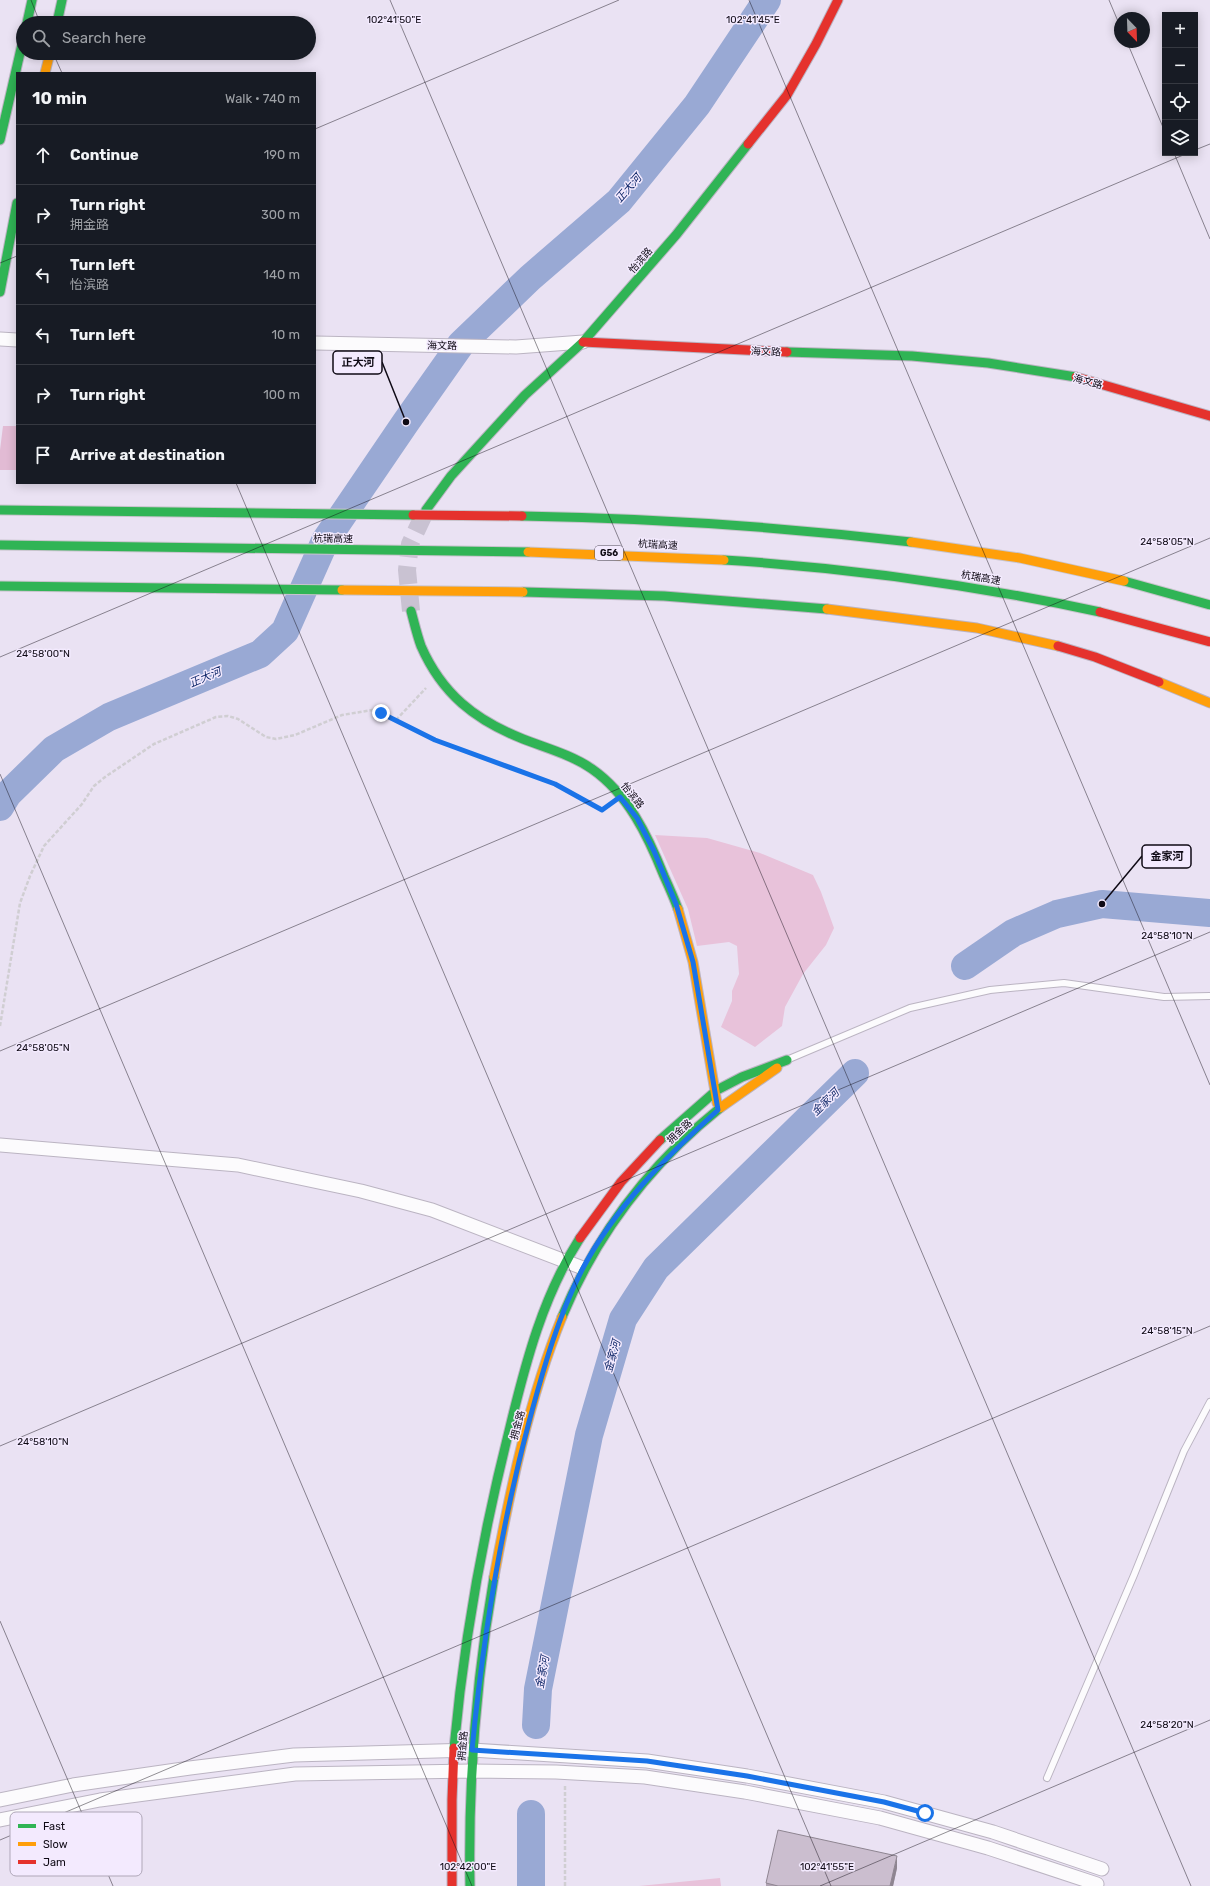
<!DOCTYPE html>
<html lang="en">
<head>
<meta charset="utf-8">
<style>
	:root { --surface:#171b24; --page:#242831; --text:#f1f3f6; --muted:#9ea1a6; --line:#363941 }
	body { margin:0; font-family:Rubik,"Noto Sans SC",sans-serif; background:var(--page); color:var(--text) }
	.controls { position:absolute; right:12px; top:12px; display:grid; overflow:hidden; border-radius:0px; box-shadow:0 2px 10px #0003 }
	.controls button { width:36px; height:36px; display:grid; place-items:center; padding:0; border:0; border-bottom:1px solid var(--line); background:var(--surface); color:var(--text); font:20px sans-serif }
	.compass { position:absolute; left:1114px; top:12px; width:36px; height:36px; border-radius:50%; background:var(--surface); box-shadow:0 2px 10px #0003; rotate:157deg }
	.stop { position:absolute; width:12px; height:12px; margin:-9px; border:3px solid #1a73e8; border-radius:50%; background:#fff }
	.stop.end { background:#1a73e8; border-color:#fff; box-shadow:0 1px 4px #0008 }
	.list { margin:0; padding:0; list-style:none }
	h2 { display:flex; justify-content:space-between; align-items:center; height:52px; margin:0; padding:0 16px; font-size:17px }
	h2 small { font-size:13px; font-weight:400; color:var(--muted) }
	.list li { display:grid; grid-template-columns:26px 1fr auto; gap:12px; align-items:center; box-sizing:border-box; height:60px; padding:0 16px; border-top:1px solid var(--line) }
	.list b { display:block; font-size:15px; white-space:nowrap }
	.list p { margin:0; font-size:13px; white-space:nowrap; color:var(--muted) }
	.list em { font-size:13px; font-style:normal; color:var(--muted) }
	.icon { flex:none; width:22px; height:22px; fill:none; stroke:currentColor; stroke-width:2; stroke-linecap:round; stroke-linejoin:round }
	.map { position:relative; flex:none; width:1210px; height:1886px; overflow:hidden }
	.search { position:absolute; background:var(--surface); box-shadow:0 2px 10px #0003; left:16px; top:16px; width:300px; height:44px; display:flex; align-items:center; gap:10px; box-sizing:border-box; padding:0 14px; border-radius:22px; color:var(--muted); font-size:15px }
	.panel { position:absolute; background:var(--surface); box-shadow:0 2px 10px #0003; left:16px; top:72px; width:300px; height:412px; border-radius:0px }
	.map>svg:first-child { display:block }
	.green { fill:#e8c2da }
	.forest { fill:#e2bbd4 }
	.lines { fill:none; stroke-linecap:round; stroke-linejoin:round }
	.river { stroke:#99a9d4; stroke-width:28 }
	.secondary-tunnel { stroke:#c9c2d2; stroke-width:18; stroke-dasharray:18 9; stroke-linecap:butt }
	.lane-casing { stroke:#bbb4c2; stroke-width:8 }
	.street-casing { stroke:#bbb4c2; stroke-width:15 }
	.fast-casing { stroke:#bbb4c2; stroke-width:11 }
	.slow-casing { stroke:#bbb4c2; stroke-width:11 }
	.jam-casing { stroke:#bbb4c2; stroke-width:11 }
	.path { stroke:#d0ced2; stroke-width:2.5; stroke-dasharray:4 2; stroke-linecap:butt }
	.lane { stroke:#fcfbfd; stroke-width:6 }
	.street { stroke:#fcfbfd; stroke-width:13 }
	.fast { stroke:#30b455; stroke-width:9 }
	.slow { stroke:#ff9f0a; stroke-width:9 }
	.jam { stroke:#e5322d; stroke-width:9 }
	.fast-bridge-casing { stroke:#c8c4cc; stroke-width:11; stroke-linecap:butt }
	.slow-bridge-casing { stroke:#c8c4cc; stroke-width:11; stroke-linecap:butt }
	.jam-bridge-casing { stroke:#c8c4cc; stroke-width:11; stroke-linecap:butt }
	.fast-bridge { stroke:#30b455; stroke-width:9 }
	.slow-bridge { stroke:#ff9f0a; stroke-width:9 }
	.jam-bridge { stroke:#e5322d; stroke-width:9 }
	.wall { fill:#afa3b2 }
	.shaded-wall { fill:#8e8591 }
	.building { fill:#cbbecf; stroke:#8e8591 }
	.route { stroke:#1a73e8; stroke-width:5 }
	.ticks { fill:none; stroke:#0f0a15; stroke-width:1; stroke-opacity:0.45 }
	.labels { text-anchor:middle; stroke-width:3; stroke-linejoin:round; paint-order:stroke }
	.shield { fill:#f3eafe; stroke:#534d5b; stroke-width:1 }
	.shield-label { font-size:9px; font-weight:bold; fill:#0f0a15 }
	.street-label { font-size:10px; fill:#0f0a15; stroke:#f3eafe }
	.water-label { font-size:11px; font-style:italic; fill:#0f2768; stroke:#f3eafe }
	.key { fill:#f3eafe; stroke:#afa7b8; stroke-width:1 }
	.key-label { font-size:11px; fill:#0f0a15 }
	.ticks-label { font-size:10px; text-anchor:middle; fill:#0f0a15; stroke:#f3eafe; stroke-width:3; stroke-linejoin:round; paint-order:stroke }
	.leader { fill:none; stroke:#0f0a15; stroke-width:1.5 }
	.callout-dot { fill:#0f0a15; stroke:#f3eafe; stroke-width:1.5 }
	.callout { fill:#f3eafe; stroke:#0f0a15; stroke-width:1.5 }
	.callout-label { font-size:11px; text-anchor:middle; font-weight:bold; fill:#0f0a15 }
</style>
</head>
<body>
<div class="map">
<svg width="1210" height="1886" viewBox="0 0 1210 1886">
	<rect width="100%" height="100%" fill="#eae2f3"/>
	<path class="green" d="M655,835L707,838L760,853L813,875L821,892L834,928L826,945L803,974L785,1007L782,1026L755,1047L721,1027L732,1001V991L739,974L737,946L729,942L697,946L688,909Z
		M720,1878L721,1886H639Z"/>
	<path class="forest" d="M3,426H17V470H0V450Z"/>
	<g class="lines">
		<path class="river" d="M0,807L8,794L54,749L109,717L260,654L285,631L325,541L406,422L461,344L530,278L619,201L697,105L767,0
			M965,966L1013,933L1057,914L1102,904L1210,913
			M536,1725L538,1689L589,1435L623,1319L656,1268L855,1073
			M531,1886V1814"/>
		<path class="secondary-tunnel" d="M411,611L407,570L410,544L426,510"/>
		<g class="lane-casing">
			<path id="lane" d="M789,1059L910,1008L990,990L1064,983L1164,997L1210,996
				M1047,1778L1134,1575L1184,1451L1210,1402"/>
		</g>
		<g class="street-casing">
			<path id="street" d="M0,339L17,340
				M315,343L516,347L583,342
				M0,1145L238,1165L361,1191L432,1210L583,1268
				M0,1800L73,1785L190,1768L294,1755L472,1750L647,1761L747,1776L884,1802L993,1832L1102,1869
				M0,1820L100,1800L295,1774L471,1771L556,1772L645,1777L745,1792L880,1818L988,1848L1097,1884"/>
		</g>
		<g class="fast-casing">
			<path id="fast" d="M27,23L32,0
				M57,23L62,0
				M0,140L23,40
				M0,292L17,203
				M787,352L912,356L988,363L1076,377
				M426,510L451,476L525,395L583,342L676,235L748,144
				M523,592L664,596L827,609
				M411,611C414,622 417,635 421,646C442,694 475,720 523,739C546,748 572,755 592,769C628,794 648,836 664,876C669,887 674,898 678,909
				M660,1140L717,1090L742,1077L787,1060
				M562,1317C597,1233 649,1165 720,1108
				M454,1748C464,1639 483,1533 510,1427C526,1361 543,1296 580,1238
				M470,1886C468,1781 476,1680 494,1577"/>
		</g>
		<g class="slow-casing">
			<path id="slow" d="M45,73L50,53
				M827,609L977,628L1058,646
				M1159,682L1210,703
				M678,909L693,962L717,1103
				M720,1108L777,1068
				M494,1577C510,1490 529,1399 562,1317"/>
		</g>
		<g class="jam-casing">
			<path id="jam" d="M748,144L787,95L816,44L838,0
				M583,342L787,352
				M1076,377L1210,416
				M1058,646L1095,657L1159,682
				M580,1238L621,1182L660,1140
				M452,1886V1800L454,1748"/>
		</g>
		<path class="path" d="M396,720L426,688
			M0,1026L20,903L30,876L44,846L82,804L94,786L105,777L154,744L216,717L228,716L238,719L266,737L276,739L295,735L342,715L372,710L381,713L435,740L555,784L602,810L607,807
			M565,1886V1785"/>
		<use href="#lane" class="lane"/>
		<use href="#street" class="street"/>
		<use href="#fast" class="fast"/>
		<use href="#slow" class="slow"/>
		<use href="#jam" class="jam"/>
		<g class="fast-bridge-casing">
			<path id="fast-bridge" d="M0,510L413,515
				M522,516C652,518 782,527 911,542
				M0,545L528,552
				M724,560C852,568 974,585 1100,612
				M1124,581L1210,605
				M0,586L342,590"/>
		</g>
		<g class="slow-bridge-casing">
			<path id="slow-bridge" d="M911,542L1020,558L1124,581
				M528,552L724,560
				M342,590L523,592"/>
		</g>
		<g class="jam-bridge-casing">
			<path id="jam-bridge" d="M413,515L522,516
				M1100,612L1210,642"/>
		</g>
		<use href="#fast-bridge" class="fast-bridge"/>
		<use href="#slow-bridge" class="slow-bridge"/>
		<use href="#jam-bridge" class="jam-bridge"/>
	</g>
	<path class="wall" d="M897,1868L893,1886H766V1883Z"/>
	<path class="shaded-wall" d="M897,1856V1868L893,1886H890Z"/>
	<path class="building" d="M778,1830L897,1856L890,1886H778L766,1883Z"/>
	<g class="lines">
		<path class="route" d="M381,713L435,740L555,784L602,810L620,797L637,818L654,851L676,904L693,962L718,1110C667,1156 616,1206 583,1268C558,1316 543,1370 529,1422C500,1531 483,1637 472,1750L647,1761L747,1776L884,1802L925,1813"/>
	</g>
	<path class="ticks" d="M31,0L40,23M390,0L1191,1886M749,0L1210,1085M1109,0L1120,26M1127,42L1165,132M53,53L62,73M315,129L619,0M1195,150L1210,144M1174,153L1210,239M0,263L17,256M236,483L831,1886M0,657L1188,153M0,774L472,1886M0,1051L1210,538M0,1446L1210,932M0,1621L113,1886M0,1840L1210,1326M820,1886L1210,1720"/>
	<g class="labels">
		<rect class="shield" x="595" y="546" width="28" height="14" rx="3"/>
		<g class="shield-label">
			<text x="609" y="556">G56</text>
		</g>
		<g class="street-label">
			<text transform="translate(640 260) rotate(-49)" y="4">怡滨路</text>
			<text transform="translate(442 345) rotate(1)" y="4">海文路</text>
			<text transform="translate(766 351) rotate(2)" y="4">海文路</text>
			<text transform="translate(1088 381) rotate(15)" y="4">海文路</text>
			<text transform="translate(333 538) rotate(1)" y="4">杭瑞高速</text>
			<text transform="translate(658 544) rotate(3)" y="4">杭瑞高速</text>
			<text transform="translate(981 577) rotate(10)" y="4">杭瑞高速</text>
			<text transform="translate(633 795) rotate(52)" y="4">怡滨路</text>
			<text transform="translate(679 1131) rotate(-43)" y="4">拥金路</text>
			<text transform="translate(517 1425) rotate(-75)" y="4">拥金路</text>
			<text transform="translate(462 1746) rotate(-85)" y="4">拥金路</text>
		</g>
		<g class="water-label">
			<text transform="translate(628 188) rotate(-49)" y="4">正大河</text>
			<text transform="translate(205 677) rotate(-23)" y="4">正大河</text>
			<text transform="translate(825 1102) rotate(-44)" y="4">金家河</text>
			<text transform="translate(612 1356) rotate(-74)" y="4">金家河</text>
			<text transform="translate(542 1672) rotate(-80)" y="4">金家河</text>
		</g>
	</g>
	<rect x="10" y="1812" width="132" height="64" rx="6" class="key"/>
	<rect x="18" y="1824" width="18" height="4" fill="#30b455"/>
	<rect x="18" y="1842" width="18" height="4" fill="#ff9f0a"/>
	<rect x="18" y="1860" width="18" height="4" fill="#e5322d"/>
	<g class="key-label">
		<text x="43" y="1830">Fast</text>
		<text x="43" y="1848">Slow</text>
		<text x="43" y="1866">Jam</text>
	</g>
	<g class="ticks-label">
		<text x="394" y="23">102°41'50"E</text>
		<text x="753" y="23">102°41'45"E</text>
		<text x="1167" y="545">24°58'05"N</text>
		<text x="43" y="657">24°58'00"N</text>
		<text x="1167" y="939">24°58'10"N</text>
		<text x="43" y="1051">24°58'05"N</text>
		<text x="1167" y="1334">24°58'15"N</text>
		<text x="43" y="1445">24°58'10"N</text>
		<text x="1167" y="1728">24°58'20"N</text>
		<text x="468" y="1870">102°42'00"E</text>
		<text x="827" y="1870">102°41'55"E</text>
	</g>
	<path class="leader" d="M406 422L382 362M1102 904L1142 856"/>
	<g class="callout-dot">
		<circle cx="406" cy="422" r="4"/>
		<circle cx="1102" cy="904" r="4"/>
	</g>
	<g class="callout">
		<rect x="333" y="351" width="49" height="23" rx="4"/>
		<rect x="1142" y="845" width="49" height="23" rx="4"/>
	</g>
	<g class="callout-label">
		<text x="358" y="366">正大河</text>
		<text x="1167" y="860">金家河</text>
	</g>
</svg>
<div class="controls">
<button>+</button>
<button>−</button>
<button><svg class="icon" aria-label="locate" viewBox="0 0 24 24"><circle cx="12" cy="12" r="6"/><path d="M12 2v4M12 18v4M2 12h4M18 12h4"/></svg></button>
<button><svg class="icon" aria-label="layers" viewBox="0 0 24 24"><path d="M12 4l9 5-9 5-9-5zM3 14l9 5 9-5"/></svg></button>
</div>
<svg class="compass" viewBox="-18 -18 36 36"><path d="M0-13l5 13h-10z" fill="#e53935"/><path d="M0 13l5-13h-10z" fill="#9ea1a6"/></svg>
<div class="stop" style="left:925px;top:1813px"></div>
<div class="stop end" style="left:381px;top:713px"></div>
<div class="search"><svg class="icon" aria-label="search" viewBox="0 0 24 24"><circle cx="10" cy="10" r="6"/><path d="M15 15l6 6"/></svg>Search here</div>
<section class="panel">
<h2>10 min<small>Walk · 740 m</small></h2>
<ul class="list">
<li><svg class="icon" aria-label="ahead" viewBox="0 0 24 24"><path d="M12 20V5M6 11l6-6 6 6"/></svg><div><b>Continue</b></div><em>190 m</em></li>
<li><svg class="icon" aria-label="right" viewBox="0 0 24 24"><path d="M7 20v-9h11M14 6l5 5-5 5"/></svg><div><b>Turn right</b><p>拥金路</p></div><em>300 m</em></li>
<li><svg class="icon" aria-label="left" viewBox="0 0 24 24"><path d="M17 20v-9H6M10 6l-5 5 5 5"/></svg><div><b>Turn left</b><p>怡滨路</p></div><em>140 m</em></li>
<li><svg class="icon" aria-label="left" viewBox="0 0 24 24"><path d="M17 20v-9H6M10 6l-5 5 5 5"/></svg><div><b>Turn left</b></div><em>10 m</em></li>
<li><svg class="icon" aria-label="right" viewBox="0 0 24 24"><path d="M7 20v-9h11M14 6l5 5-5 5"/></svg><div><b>Turn right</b></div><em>100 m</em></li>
<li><svg class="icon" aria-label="arrive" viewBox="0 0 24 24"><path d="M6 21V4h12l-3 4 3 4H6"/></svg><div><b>Arrive at destination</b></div></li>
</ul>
</section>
</div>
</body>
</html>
